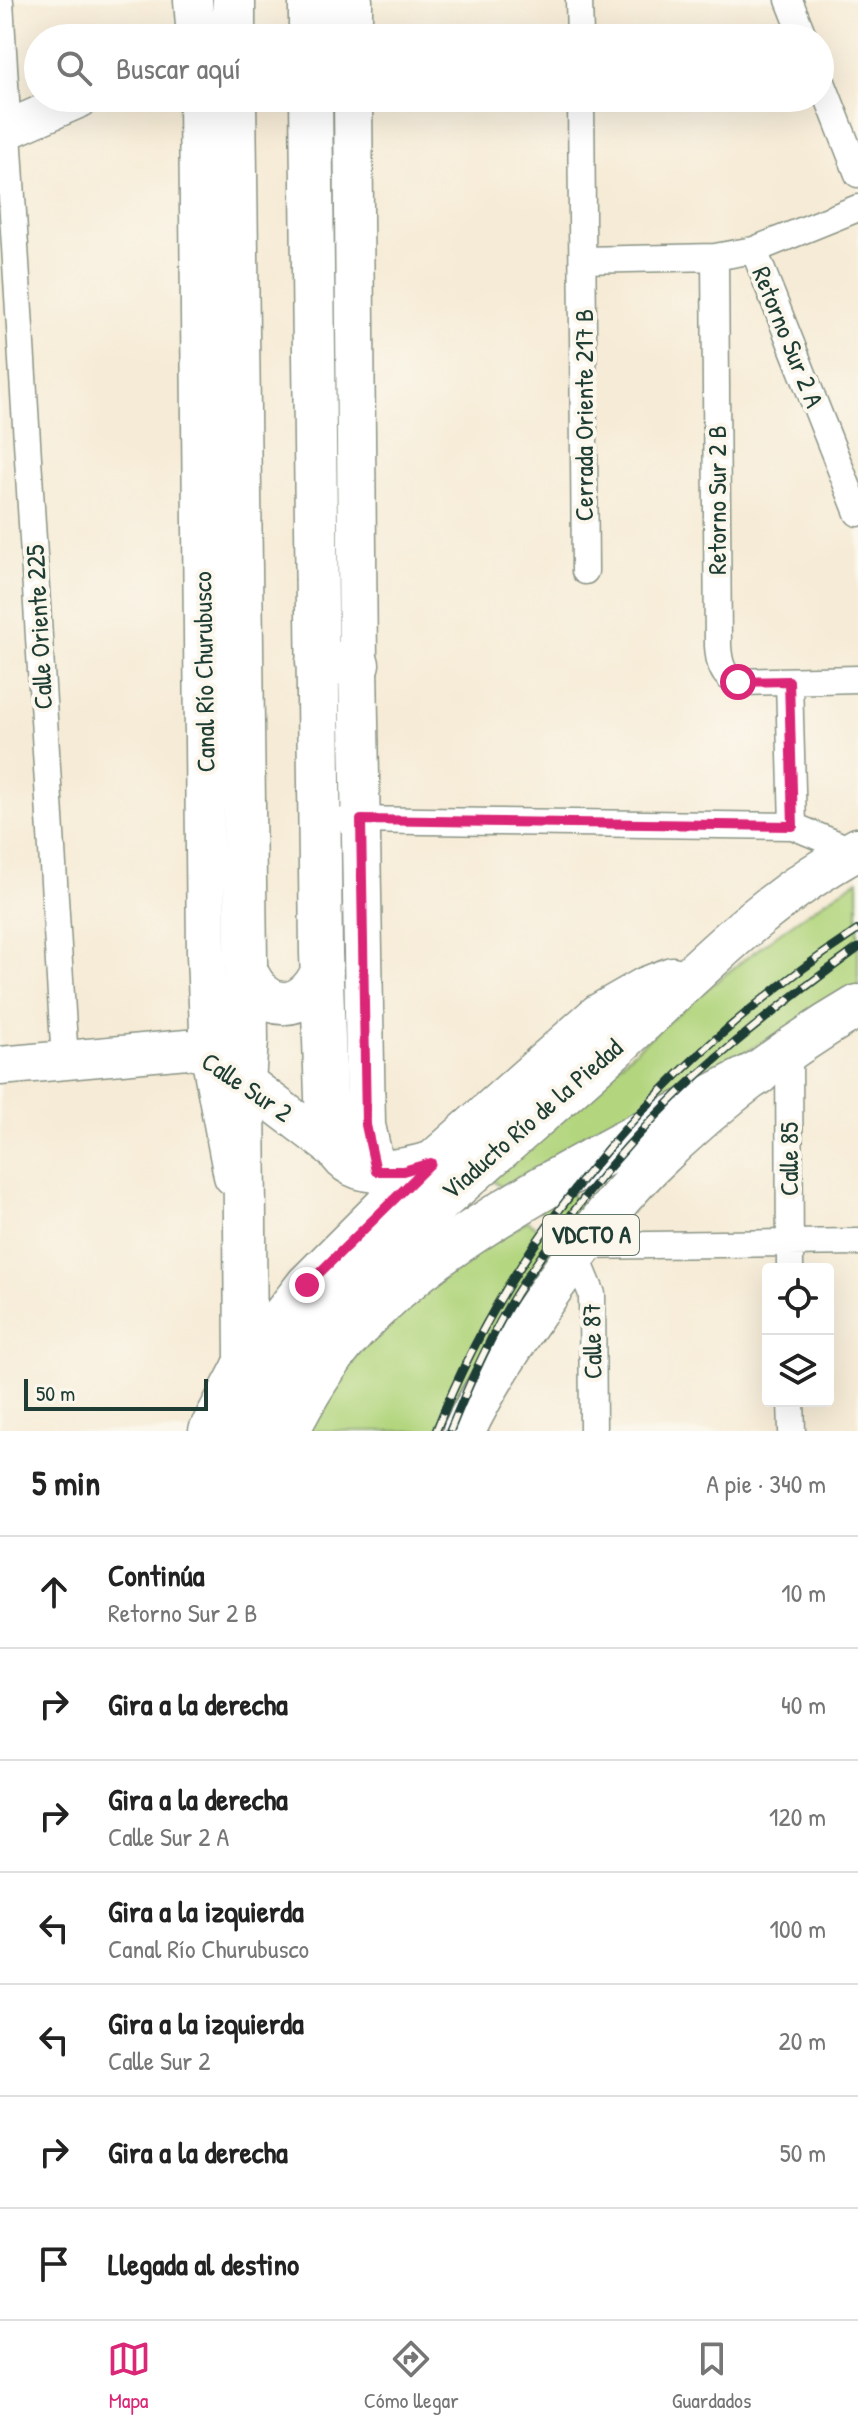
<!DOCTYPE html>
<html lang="es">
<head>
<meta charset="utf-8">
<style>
	:root { --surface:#fff; --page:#f6f6f6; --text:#222; --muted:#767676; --line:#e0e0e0; --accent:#db2777 }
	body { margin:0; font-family:"Patrick Hand",sans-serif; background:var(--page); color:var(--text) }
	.controls { position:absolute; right:24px; bottom:24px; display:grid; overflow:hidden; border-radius:8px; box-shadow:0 8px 32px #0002 }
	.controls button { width:72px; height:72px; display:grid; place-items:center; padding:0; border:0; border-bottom:2px solid var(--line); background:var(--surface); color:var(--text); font:40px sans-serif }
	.scale { position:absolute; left:24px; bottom:20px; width:184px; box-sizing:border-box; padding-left:8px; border:4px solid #1f3d34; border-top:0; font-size:22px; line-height:28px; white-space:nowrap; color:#1f3d34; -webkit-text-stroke:6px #fbf7ec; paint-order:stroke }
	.stop { position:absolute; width:24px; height:24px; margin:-18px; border:6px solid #db2777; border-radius:50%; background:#fff }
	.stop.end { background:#db2777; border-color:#fff; box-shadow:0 2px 8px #0008 }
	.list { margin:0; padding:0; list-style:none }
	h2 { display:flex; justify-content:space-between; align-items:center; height:104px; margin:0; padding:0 32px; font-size:34px }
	h2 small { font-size:26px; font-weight:400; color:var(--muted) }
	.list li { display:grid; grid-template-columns:52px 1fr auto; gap:24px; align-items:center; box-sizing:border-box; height:112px; padding:0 32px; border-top:2px solid var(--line) }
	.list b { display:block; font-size:30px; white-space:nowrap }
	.list p { margin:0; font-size:26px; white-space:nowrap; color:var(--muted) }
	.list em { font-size:26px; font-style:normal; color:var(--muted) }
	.icon { flex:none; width:44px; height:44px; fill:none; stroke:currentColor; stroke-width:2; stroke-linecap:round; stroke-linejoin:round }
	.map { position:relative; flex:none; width:858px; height:1431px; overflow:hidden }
	.search { position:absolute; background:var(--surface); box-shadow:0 8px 32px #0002; left:24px; right:24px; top:24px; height:88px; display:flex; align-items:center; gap:20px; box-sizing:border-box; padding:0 28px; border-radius:44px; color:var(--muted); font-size:30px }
	.sheet { height:888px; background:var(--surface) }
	nav { display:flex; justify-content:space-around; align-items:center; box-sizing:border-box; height:112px; border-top:2px solid var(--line); background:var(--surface); font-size:22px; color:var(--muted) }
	nav a { display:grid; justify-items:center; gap:4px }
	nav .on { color:var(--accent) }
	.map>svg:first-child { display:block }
	.green { fill:#b2d57e; stroke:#688959; stroke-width:2 }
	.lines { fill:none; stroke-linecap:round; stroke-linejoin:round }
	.street-casing { stroke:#8a9485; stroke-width:29 }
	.secondary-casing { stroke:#8a9485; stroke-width:41 }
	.primary-casing { stroke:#8a9485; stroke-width:45 }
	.highway-casing { stroke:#8a9485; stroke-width:47 }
	.street { stroke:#fff; stroke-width:26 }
	.secondary { stroke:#fff; stroke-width:38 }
	.primary { stroke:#fff; stroke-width:42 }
	.highway { stroke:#fff; stroke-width:44 }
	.rail-casing { stroke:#1f3d34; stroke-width:9 }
	.rail { stroke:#fbf7ec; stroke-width:6; stroke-dasharray:18; stroke-linecap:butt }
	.route { stroke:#db2777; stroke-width:10 }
	.labels { text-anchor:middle; stroke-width:8; stroke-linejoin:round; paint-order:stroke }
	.shield { fill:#fbf7ec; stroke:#61756b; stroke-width:2 }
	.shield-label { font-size:24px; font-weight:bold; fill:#1f3d34 }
	.street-label { font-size:26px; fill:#1f3d34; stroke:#fbf7ec }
</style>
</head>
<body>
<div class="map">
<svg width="858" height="1431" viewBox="0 0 858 1431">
	<rect width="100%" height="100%" fill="#fbf7ec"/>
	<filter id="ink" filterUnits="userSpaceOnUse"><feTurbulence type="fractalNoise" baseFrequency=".0125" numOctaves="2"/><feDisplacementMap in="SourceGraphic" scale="16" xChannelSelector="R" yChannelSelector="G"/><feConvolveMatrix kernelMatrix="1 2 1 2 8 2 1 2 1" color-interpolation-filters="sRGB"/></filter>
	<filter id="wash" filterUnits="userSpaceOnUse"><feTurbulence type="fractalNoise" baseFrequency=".006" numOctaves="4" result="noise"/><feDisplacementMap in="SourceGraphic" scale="32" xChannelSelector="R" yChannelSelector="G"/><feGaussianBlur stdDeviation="1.8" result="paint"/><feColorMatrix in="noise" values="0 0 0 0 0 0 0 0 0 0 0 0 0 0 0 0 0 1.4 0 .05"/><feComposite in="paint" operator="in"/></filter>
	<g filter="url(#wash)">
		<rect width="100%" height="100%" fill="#f6ebd6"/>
		<path class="green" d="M858,880V987L731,1061L501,1187L491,1179C609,1075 723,963 858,880Z
			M563,1188L584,1206L566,1228L533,1206Z
			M527,1221L558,1240L491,1341L440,1431H300L390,1309Z"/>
	</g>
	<g filter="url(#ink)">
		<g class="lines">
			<g class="street-casing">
				<path id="street" d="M579,0L580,38
					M789,0L804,38
					M0,2L65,1061
					M820,77L858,174
					M581,98L585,571
					M754,250L858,513
					M715,257L718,646C719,662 722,677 738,682L858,679
					M583,260L715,257L754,250L858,208
					M789,681L793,826
					M347,820L793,826L853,851
					M789,1050L790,1269
					M581,1246L858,1242
					M575,1253L592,1294L593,1431
					M791,1401L792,1431"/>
			</g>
			<g class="secondary-casing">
				<path id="secondary" d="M193,0L196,38
					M353,0V38
					M310,21L344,0
					M198,98L206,955L210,1055L233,1176
					M353,98L358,664L366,1125L376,1171
					M0,133L80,98
					M0,1066L187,1049L210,1055L338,1152"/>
			</g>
			<g class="primary-casing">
				<path id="primary" d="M234,0V38
					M310,0V38
					M235,98L247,1040L244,1081L246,1365
					M311,98L321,953L327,1126C330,1133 333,1142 337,1149C355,1181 403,1171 431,1163
					M317,662L358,664
					M246,970C264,1014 303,1014 322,972
					M243,1368L307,1285L403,1189L599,1015L646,988L672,978
					M250,1431C281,1350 343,1291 406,1233C472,1171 543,1113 610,1052C689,980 762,900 858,849
					M464,1431C485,1387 512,1345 540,1305C573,1257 608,1208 650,1166C712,1104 783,1050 858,1006"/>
			</g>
			<g class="highway-casing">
				<path id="highway" d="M211,1431L246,1365
					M287,1431C306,1394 326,1360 354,1330C409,1270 474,1229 543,1188C614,1147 686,1110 758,1073"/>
			</g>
			<use href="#street" class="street"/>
			<use href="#secondary" class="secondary"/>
			<use href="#primary" class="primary"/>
			<use href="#highway" class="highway"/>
			<g class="rail-casing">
				<path id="rail" d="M436,1431C518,1223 673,1052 858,930
					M450,1431C469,1384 490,1336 516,1294C567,1214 630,1137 700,1073C750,1028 803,988 858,948"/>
			</g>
			<use href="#rail" class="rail"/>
		</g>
	</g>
	<g class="lines" filter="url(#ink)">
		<path class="route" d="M307,1285L431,1163L403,1171H376L366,1125L361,820L793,826L789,681L738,682"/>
	</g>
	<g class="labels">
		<rect class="shield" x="543" y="1215" width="96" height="40" rx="6"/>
		<g class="shield-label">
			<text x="591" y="1243">VDCTO A</text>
		</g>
		<g class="street-label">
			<text transform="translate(788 337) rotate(68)" y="9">Retorno Sur 2 A</text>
			<text transform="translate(584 415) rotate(-90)" y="9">Cerrada Oriente 217 B</text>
			<text transform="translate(717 500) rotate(-90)" y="9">Retorno Sur 2 B</text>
			<text transform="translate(39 627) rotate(-93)" y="9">Calle Oriente 225</text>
			<text transform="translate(204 672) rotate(-91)" y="9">Canal Río Churubusco</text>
			<text transform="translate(247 1087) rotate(34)" y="9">Calle Sur 2</text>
			<text transform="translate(532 1119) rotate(-41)" y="9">Viaducto Río de la Piedad</text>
			<text transform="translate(789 1159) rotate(-90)" y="9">Calle 85</text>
			<text transform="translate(592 1341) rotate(-91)" y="9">Calle 87</text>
		</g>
	</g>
</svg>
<div class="controls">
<button><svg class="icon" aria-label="locate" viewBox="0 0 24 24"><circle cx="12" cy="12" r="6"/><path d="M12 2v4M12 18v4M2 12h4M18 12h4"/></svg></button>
<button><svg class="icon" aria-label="layers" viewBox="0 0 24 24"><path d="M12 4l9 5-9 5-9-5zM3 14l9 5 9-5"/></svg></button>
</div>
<div class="scale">50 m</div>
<div class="stop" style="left:738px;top:682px"></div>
<div class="stop end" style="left:307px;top:1285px"></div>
<div class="search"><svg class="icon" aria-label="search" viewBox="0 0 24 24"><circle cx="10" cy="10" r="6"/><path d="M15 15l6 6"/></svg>Buscar aquí</div>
</div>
<section class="sheet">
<h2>5 min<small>A pie · 340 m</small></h2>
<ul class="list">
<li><svg class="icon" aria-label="ahead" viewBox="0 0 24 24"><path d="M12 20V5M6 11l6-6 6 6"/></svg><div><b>Continúa</b><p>Retorno Sur 2 B</p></div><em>10 m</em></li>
<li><svg class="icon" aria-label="right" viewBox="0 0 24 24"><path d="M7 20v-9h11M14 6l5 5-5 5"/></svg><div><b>Gira a la derecha</b></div><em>40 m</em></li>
<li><svg class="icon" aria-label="right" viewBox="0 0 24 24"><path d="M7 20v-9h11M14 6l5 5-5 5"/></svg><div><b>Gira a la derecha</b><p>Calle Sur 2 A</p></div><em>120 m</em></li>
<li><svg class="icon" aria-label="left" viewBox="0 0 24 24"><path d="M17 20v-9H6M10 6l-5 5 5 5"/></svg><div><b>Gira a la izquierda</b><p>Canal Río Churubusco</p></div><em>100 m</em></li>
<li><svg class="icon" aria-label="left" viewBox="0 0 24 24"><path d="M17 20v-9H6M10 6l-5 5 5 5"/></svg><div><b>Gira a la izquierda</b><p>Calle Sur 2</p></div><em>20 m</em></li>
<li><svg class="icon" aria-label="right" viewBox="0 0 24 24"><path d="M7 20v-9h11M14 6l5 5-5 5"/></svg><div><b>Gira a la derecha</b></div><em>50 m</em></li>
<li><svg class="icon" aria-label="arrive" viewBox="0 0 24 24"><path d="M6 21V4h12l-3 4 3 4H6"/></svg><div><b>Llegada al destino</b></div></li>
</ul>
</section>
<nav>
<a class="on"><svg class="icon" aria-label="map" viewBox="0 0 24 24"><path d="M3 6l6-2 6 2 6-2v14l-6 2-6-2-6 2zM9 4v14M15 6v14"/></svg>Mapa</a>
<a><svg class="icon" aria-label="directions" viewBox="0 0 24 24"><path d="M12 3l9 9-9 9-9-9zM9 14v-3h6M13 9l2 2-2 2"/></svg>Cómo llegar</a>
<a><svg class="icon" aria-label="saved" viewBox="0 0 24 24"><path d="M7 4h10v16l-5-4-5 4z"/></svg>Guardados</a>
</nav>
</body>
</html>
